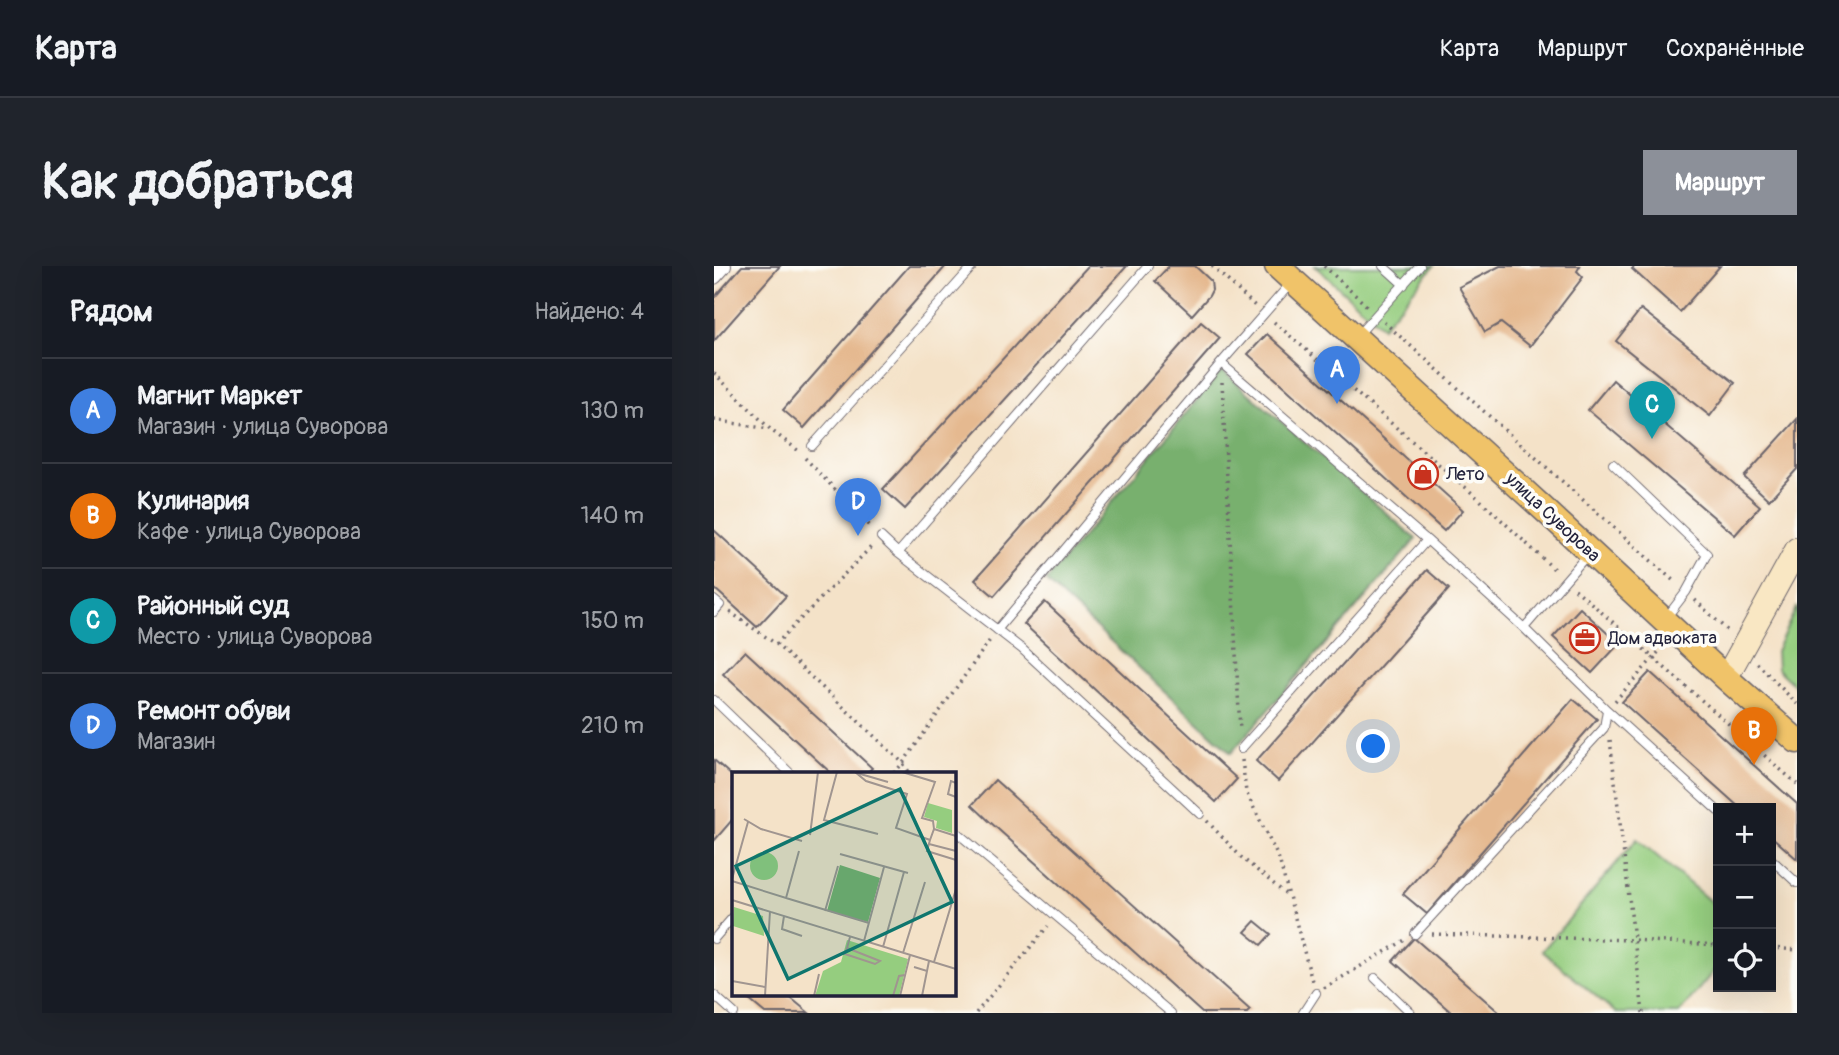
<!DOCTYPE html>
<html lang="ru">
<head>
<meta charset="utf-8">
<style>
	:root { --surface:#171b24; --page:#20242c; --text:#f1f3f6; --muted:#9ea1a6; --line:#363941; --accent:#8c9099 }
	body { margin:0; font-family:Pangolin,sans-serif; background:var(--page); color:var(--text) }
	.controls { position:absolute; right:21px; bottom:21px; display:grid; overflow:hidden; border-radius:0px; box-shadow:0 7px 28px #0002 }
	.controls button { width:63px; height:63px; display:grid; place-items:center; padding:0; border:0; border-bottom:2px solid var(--line); background:var(--surface); color:var(--text); font:35px sans-serif }
	.you { position:absolute; left:660px; top:481px; width:24px; height:24px; margin:-18px; border:5px solid #fff; border-radius:50%; background:#1a73e8; box-shadow:0 0 0 10px #1a73e833 }
	.badge { display:grid; place-items:center; width:46px; height:46px; border-radius:50%; background:var(--accent); color:#fff; font-size:23px; font-weight:700 }
	.pin { position:absolute; translate:-50% -58px; filter:drop-shadow(0 2px 4px #0008) }
	.pin::after { content:''; position:absolute; top:37px; width:24px; height:21px; background:inherit; clip-path:polygon(0 0,100% 0,50% 100%) }
	.list { margin:0; padding:0; list-style:none }
	h2 { display:flex; justify-content:space-between; align-items:center; height:91px; margin:0; padding:0 28px; font-size:30px }
	h2 small { font-size:23px; font-weight:400; color:var(--muted) }
	.list li { display:grid; grid-template-columns:46px 1fr auto; gap:21px; align-items:center; box-sizing:border-box; height:105px; padding:0 28px; border-top:2px solid var(--line) }
	.list b { display:block; font-size:26px; white-space:nowrap }
	.list p { margin:0; font-size:23px; white-space:nowrap; color:var(--muted) }
	.list em { font-size:23px; font-style:normal; color:var(--muted) }
	.icon { flex:none; width:38px; height:38px; fill:none; stroke:currentColor; stroke-width:2; stroke-linecap:round; stroke-linejoin:round }
	.map { position:relative; flex:none; width:1083px; height:747px; overflow:hidden; border-radius:0px }
	header { display:flex; align-items:center; gap:42px; box-sizing:border-box; height:98px; padding:0 35px; background:var(--surface); border-bottom:2px solid var(--line) }
	header strong { font-size:33px }
	nav { display:flex; gap:38px; margin-inline-start:auto; font-size:24px }
	.intro { display:flex; align-items:center; justify-content:space-between; box-sizing:border-box; height:168px; padding:0 42px }
	h1 { margin:0; font-size:49px }
	.button { padding:18px 32px; border-radius:0px; background:var(--accent); color:#fff; font-size:24px; font-weight:700 }
	main { display:flex; gap:42px; padding:0 42px }
	aside { flex:1; background:var(--surface); border-radius:0px; box-shadow:0 7px 28px #0002 }
	.map>svg:first-child { display:block }
	.green { fill:#95cd7f; stroke:#5c785d; stroke-width:2 }
	.forest { fill:#78b06e; stroke:#4d6954; stroke-width:2 }
	.building { fill:#e5b990 }
	.lines { fill:none; stroke-linecap:round; stroke-linejoin:round }
	.service-casing { stroke:#6c656c; stroke-width:10 }
	.minor-casing { stroke:#6c656c; stroke-width:18 }
	.secondary-casing { stroke:#6c656c; stroke-width:25 }
	.primary-casing { stroke:#6c656c; stroke-width:27 }
	.path { stroke:#6c656c; stroke-width:3.5; stroke-dasharray:2 5; stroke-linecap:butt }
	.service { stroke:#fff; stroke-width:8 }
	.minor { stroke:#fff; stroke-width:16 }
	.secondary { stroke:#f9e7c3; stroke-width:23 }
	.primary { stroke:#f0c369; stroke-width:24 }
	.labels { text-anchor:middle; stroke-width:7; stroke-linejoin:round; paint-order:stroke }
	.poi-label { font-size:18px; fill:#22223b; stroke:#fdfcf7; text-anchor:start }
	.street-label { font-size:18px; fill:#22223b; stroke:#fdfcf7 }
	.inset-road { fill:none; stroke:#a09590; stroke-width:2 }
	.view { fill:#0f766e; fill-opacity:0.15; stroke:#0f766e; stroke-width:3.5 }
	.inset-edge { fill:none; stroke:#22223b; stroke-width:3.5 }
</style>
</head>
<body>
<header>
<strong>Карта</strong>
<nav><a>Карта</a><a>Маршрут</a><a>Сохранённые</a></nav>
</header>
<div class="intro"><h1>Как добраться</h1><a class="button">Маршрут</a></div>
<main>
<aside>
<h2>Рядом<small>Найдено: 4</small></h2>
<ul class="list">
<li><span class="badge" style="background:#3f7fe0">A</span><div><b>Магнит Маркет</b><p>Магазин · улица Суворова</p></div><em>130 m</em></li>
<li><span class="badge" style="background:#e8710a">B</span><div><b>Кулинария</b><p>Кафе · улица Суворова</p></div><em>140 m</em></li>
<li><span class="badge" style="background:#0f9aa8">C</span><div><b>Районный суд</b><p>Место · улица Суворова</p></div><em>150 m</em></li>
<li><span class="badge" style="background:#3f7fe0">D</span><div><b>Ремонт обуви</b><p>Магазин</p></div><em>210 m</em></li>
</ul>
</aside>
<div class="map">
<svg width="1083" height="747" viewBox="0 0 1083 747">
	<rect width="100%" height="100%" fill="#fdfcf7"/>
	<filter id="ink" filterUnits="userSpaceOnUse"><feTurbulence type="fractalNoise" baseFrequency=".0143" numOctaves="2"/><feDisplacementMap in="SourceGraphic" scale="14" xChannelSelector="R" yChannelSelector="G"/><feConvolveMatrix kernelMatrix="1 2 1 2 8 2 1 2 1" color-interpolation-filters="sRGB"/></filter>
	<filter id="wash" filterUnits="userSpaceOnUse"><feTurbulence type="fractalNoise" baseFrequency=".00686" numOctaves="4" result="noise"/><feDisplacementMap in="SourceGraphic" scale="28" xChannelSelector="R" yChannelSelector="G"/><feGaussianBlur stdDeviation="1.57" result="paint"/><feColorMatrix in="noise" values="0 0 0 0 0 0 0 0 0 0 0 0 0 0 0 0 0 1.4 0 .05"/><feComposite in="paint" operator="in"/></filter>
	<g filter="url(#wash)">
		<rect width="100%" height="100%" fill="#f4e2c8"/>
		<path class="green" d="M601,0H720L668,61Z
			M1083,340V422L1063,403L1062,385Z
			M923,573L1004,642V700L965,747H902L828,685Z"/>
		<path class="forest" d="M508,104L702,273L517,487L332,315Z"/>
		<g id="blocks">
			<path class="building" d="M28,0H66L0,75V32Z
				M195,0H232L90,162L69,144Z
				M374,0H413L191,243L169,223Z
				M455,0H481L497,15L498,24L495,30L478,49L441,15Z
				M786,0H866L863,5L869,11L816,80L787,57L771,66L745,21Z
				M921,0H1006L966,46L918,3Z
				M927,43L1021,117L996,150L902,75Z
				M487,56L506,72L280,330L261,314Z
				M553,68L749,244L730,265L534,88Z
				M899,114L1046,240L1021,269L874,144Z
				M1083,153V203L1055,234L1030,211Z
				M0,264L72,330L43,361L0,322Z
				M713,304L735,323L564,515L542,495Z
				M331,336L523,513L502,536L310,358Z
				M866,342L905,378L878,407L839,371Z
				M31,385L158,502L153,507H117L9,408Z
				M936,406L1083,538V593L1057,570V542H1026L908,436Z
				M859,433L883,453L713,648L689,628Z
				M0,494L19,511V553L0,575Z
				M281,514L536,744L533,747H488L275,555L258,539Z
				M541,655L557,668L547,679L531,666Z
				M700,672L786,747H738L679,695Z
				M28,728H72L95,747H51Z"/>
		</g>
	</g>
	<g filter="url(#ink)">
		<use href="#blocks" fill-opacity="0" stroke="#6c656c" stroke-width="2"/>
		<g class="lines">
			<g class="service-casing">
				<path id="service" d="M669,0L690,19
					M643,70L706,0
					M507,97L713,274L810,362L893,444
					M98,180L259,0
					M899,198L993,288L972,326L952,352
					M167,271L184,287L308,383L486,548
					M184,287L434,0
					M0,334L6,339L0,346
					M810,362L874,288
					M283,364L507,97L577,17
					M0,434L76,507
					M527,483L713,274
					M240,564L457,747
					M1057,593L1083,617
					M701,668L890,462L893,444L1004,545
					M0,673L19,651
					M661,712L697,747
					M0,729L20,747
					M589,747L602,727"/>
			</g>
			<g class="minor-casing">
				<path id="minor" d="M0,10L9,0"/>
			</g>
			<g class="secondary-casing">
				<path id="secondary" d="M1012,412L1083,283"/>
			</g>
			<g class="primary-casing">
				<path id="primary" d="M563,0L834,247L1012,412L1083,475"/>
			</g>
			<path class="path" d="M498,0L541,40
				M610,0L654,41
				M560,56L765,233L843,306
				M670,56L962,317
				M0,107L57,164L86,186
				M508,116L526,465
				M0,154L55,163
				M91,192L158,262
				M861,323L1083,518
				M981,334L1016,367
				M16,346L62,378L189,497L196,507
				M62,378L158,280
				M1043,397L1083,438
				M901,435L949,381
				M896,474L929,747
				M528,494L532,526L565,593L598,715
				M180,507L189,497L276,374
				M493,555L527,591L572,628
				M718,668L919,674L1004,679
				M1057,682L1083,684
				M610,722L691,674
				M262,747L334,660"/>
			<use href="#service" class="service"/>
			<use href="#minor" class="minor"/>
			<use href="#secondary" class="secondary"/>
			<use href="#primary" class="primary"/>
		</g>
	</g>
	<defs>
		<g id="shop-ring" transform="scale(1.575)"><circle r="9.5" fill="#fdfcf7" stroke="#c8321e" stroke-width="1.5"/><path d="M-5-2.5h2.3a2.7 3.5 0 0 1 5.4 0H5L5.5 6h-11ZM-1.5-2.5h3a1.5 2.3 0 0 0-3 0Z" fill="#c8321e"/></g>
		<g id="office-ring" transform="scale(1.575)"><circle r="9.5" fill="#fdfcf7" stroke="#c8321e" stroke-width="1.5"/><path d="M-6-3h4V-5.5h4V-3h4V5H-6ZM-1-4.5V-3h2v-1.5ZM-6 0V1H6V0Z" fill="#c8321e"/></g>
	</defs>
	<g fill-rule="evenodd">
		<use href="#shop-ring" x="709" y="208"/>
		<use href="#office-ring" x="871" y="372"/>
	</g>
	<g class="labels">
		<g class="poi-label">
			<text x="732" y="214">Лето</text>
			<text x="894" y="378">Дом адвоката</text>
		</g>
		<g class="street-label">
			<text transform="translate(839 251) rotate(43)" y="6">улица Суворова</text>
		</g>
	</g>
	<g transform="translate(18 506)">
		<rect width="224" height="224" fill="#f4e2c8"/>
		<path d="M196,31L220,38V61L204,56L205,49L192,45ZM18 94a14 14 0 1 1 28 0a14 14 0 1 1-28 0ZM2,135L31,144L32,164L1,154ZM115,168L176,187L167,224H83L91,199L109,190Z" fill="#95cd7f"/>
		<path d="M108,93L148,106L136,150L95,139Z" fill="#78b06e"/>
		<path class="inset-road" d="M105,0L92,48L146,62M123,0L134,9L175,22L164,56L198,68L195,79L224,88M170,0L203,10L190,46L201,49L202,57M125,1L156,10M224,11L219,9L216,22L224,25M12,47L29,57L70,69M78,63L86,0M198,68L202,57L224,64M197,72L224,79M108,82L176,101M0,107L16,50M0,109L54,126L67,79M54,126L137,151M0,128L224,197M93,139L106,94M52,144L50,157L70,164M132,169L152,95M151,175L172,100M115,176L148,189L143,192L113,182L115,176L118,165M171,181L193,110M202,190L224,117M182,195L195,199L197,189M0,209L33,215M33,224L38,139M82,224L87,202M161,224L167,204L173,203M168,224L178,183M190,224L195,199"/>
		<path class="view" d="M168,17L220,130L56,207L4,94Z"/>
		<rect width="224" height="224" class="inset-edge"/>
	</g>
</svg>
<div class="controls">
<button>+</button>
<button>−</button>
<button><svg class="icon" aria-label="locate" viewBox="0 0 24 24"><circle cx="12" cy="12" r="6"/><path d="M12 2v4M12 18v4M2 12h4M18 12h4"/></svg></button>
</div>
<div class="you"></div>
<div class="pin badge" style="left:623px;top:138px;background:#3f7fe0">A</div>
<div class="pin badge" style="left:1040px;top:499px;background:#e8710a">B</div>
<div class="pin badge" style="left:938px;top:173px;background:#0f9aa8">C</div>
<div class="pin badge" style="left:144px;top:270px;background:#3f7fe0">D</div>
</div>
</main>
</body>
</html>
